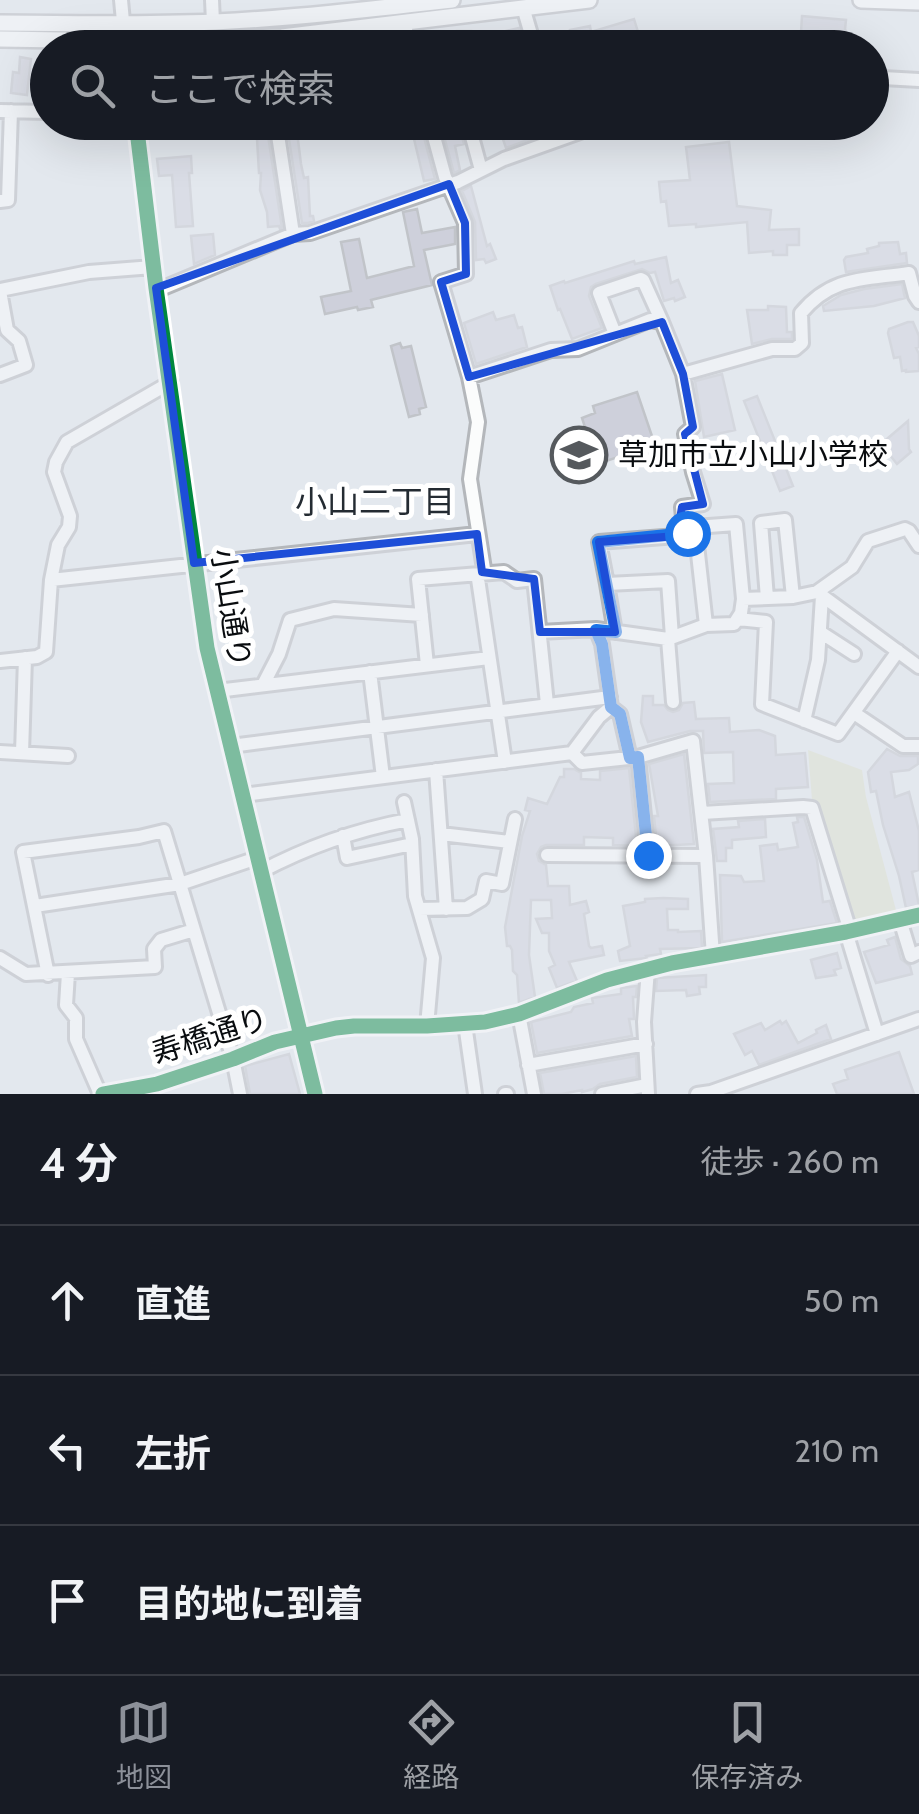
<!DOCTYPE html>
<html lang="ja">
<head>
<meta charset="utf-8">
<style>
	:root { --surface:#171b24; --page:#20242c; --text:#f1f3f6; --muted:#9ea1a6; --line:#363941; --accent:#8c9099 }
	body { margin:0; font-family:Cabin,"Noto Sans JP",sans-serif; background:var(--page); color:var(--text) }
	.stop { position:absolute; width:30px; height:30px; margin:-22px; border:8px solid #1a73e8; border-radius:50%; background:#fff }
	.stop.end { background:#1a73e8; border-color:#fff; box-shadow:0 2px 10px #0008 }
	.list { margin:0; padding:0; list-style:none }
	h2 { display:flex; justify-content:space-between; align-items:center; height:130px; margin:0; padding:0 40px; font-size:42px }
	h2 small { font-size:32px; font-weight:400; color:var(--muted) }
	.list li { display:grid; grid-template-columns:65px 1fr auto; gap:30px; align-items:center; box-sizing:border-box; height:150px; padding:0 40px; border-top:2px solid var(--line) }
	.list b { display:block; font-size:38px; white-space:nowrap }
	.list em { font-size:32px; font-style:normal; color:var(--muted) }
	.icon { flex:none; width:55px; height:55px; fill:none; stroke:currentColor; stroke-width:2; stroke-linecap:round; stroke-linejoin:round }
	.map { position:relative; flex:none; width:919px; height:1094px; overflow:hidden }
	.search { position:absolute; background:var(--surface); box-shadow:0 10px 40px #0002; left:30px; right:30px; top:30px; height:110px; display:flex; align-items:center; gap:25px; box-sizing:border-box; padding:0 35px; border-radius:55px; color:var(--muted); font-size:38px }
	.sheet { height:580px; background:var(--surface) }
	nav { display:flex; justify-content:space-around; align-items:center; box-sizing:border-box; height:140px; border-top:2px solid var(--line); background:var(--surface); font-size:28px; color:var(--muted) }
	nav a { display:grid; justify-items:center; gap:5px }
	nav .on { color:var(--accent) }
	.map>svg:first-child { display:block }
	.green { fill:#dce1cb }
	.building { fill:#ced0db; stroke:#c1c4c9; stroke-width:2.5 }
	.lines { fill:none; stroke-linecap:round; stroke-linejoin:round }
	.minor-casing { stroke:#b4b7bb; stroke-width:18 }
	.major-casing { stroke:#b4b7bb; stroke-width:20 }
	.minor { stroke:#fbfcfc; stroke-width:12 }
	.major { stroke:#fbfcfc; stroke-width:15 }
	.cycleway-casing { stroke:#fff; stroke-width:21 }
	.cycleway { stroke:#00873e; stroke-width:15 }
	.route { stroke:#1a73e8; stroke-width:12 }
	.marked { fill:none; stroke:#1d4ed8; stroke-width:8; stroke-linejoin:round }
	.labels { text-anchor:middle; stroke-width:10; stroke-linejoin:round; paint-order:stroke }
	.poi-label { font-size:30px; fill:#090c0f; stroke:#fff; text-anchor:start }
	.street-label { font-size:30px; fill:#090c0f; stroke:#fff }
	.neighbourhood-label { font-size:32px; fill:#242b32; stroke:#fff }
</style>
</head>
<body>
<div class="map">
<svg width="919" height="1094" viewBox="0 0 919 1094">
	<rect width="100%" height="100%" fill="#e3e8ee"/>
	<path class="green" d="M808,750L862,770L866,797L896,910L894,914L855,924L850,921L816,804L812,800Z"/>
	<path class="building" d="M802,16L846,20L845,29L851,48H800Z
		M634,19L643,48H573L570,30L590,26L591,32Z
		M519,28L521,34L507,39L501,47L421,48V45L457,35V31H471V39Z
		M20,57L31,59L27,95L11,93L13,72L19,73Z
		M256,122H266L282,228L280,229L279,226L268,227L267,212L260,190L261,173H259Z
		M410,122H420L435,179L424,181Z
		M440,122H458L464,144L455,146L460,170L454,173Z
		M507,122H541L544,134L506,148L498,125Z
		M297,132L301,164L304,178L308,177L310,216H313L314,221L308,223H302L288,133Z
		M729,142L737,206L771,210L769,230L799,229V245H787V255H773V251L749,253L747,222L696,227V224L669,226L666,201L661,202L659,182L690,180L686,147Z
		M191,156L192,173H189L193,226L176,227L172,175L159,176L157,159Z
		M471,186L487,246L490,244L496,259L486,263L484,259L476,260L475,222L462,191Z
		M417,209L422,233L455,227V244L424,250L432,285L371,300L373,307L358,310L357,307L325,314L321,297L351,291L341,242L359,239L367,278L414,266L403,212Z
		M213,234L215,255L194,264L191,236Z
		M898,242L900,254L906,253L907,263L846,272L844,260L846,257L868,253L867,249L879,246V243Z
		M666,257L671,283L678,280L685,297L675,301L674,298L664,301L655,272L650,273L642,269L596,284L591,287L589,296L602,328L572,339L560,309L558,310L550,286L564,281L565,283L634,261L635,264Z
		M902,284L905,298L874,306L824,311L823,306L841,295L864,289Z
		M768,306L786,307L787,332H792V339H772L752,344L747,310H768Z
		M493,312L496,320L514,315L518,328L522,327L527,347L476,364L464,323Z
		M908,322H913L919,336V347L916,348L919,354V371L906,372V370L902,371L900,357L894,358L888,333L889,329Z
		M400,343L402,348L411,346L426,407L419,409L420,414L409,417L391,346Z
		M722,374L735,430L704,437L695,381Z
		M637,392L655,445L597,464L582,418L595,413L593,406Z
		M757,396L793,486L780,491L744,401Z
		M908,421L909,449L911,452L897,464L881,444Z
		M643,696H653V705H664L668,710L673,712L679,710L683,703L694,702L696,719L729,718L730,732L759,730L775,736L776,755L805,753L808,787L776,789V799L710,802L708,784L734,783L733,752L704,753L703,731H690L648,742L641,722Z
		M887,749L900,756H918V764L909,770L891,772L895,797L909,792L919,831V870L912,872L919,905L906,908L899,876L883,825L876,791L871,792L868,772Z
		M684,754L694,844L657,846L654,816H658L649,764Z
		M629,768L637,846L613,845V838L584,837V845H546L541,847L537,854L539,861L546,865L548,886H569L570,905L586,901L589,912L584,914L589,946L591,948L602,946L604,955L569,962L577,981L557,988L549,968L555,965L549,951V933H542L536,919L552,918L551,900H531L529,955L535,997L519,1003L517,975L513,971L512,950L510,946H507L505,927L522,836L530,811L525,810L528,798L547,804L560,777H564V769H574L581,773V779L600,780V771Z
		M797,817H804L817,860L823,902L830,901L837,923L722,942L720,875L741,876L744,882L764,881L760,846L777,844L778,850L798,847L793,823L798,822Z
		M765,819L766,837L732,840V848H726V861H717L713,829L739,827L738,821Z
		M663,898L688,899V909H667L668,930H678V932L701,931L702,948L660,949L661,954L646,956L647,958L620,961L618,951L630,946L623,906L645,902V899Z
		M895,937L901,959L910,966L912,974L876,983L864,952L889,945L887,940Z
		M837,953L841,968L834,970L836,975L816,978L811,960Z
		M706,975V987H699L700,994L687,996L686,990L656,991L657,978Z
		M637,986L636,997H633L634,1019H629L632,1036L537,1053L531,1022L571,1012L574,1007L593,1003L592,998L621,994V988Z
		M780,1021L782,1024L786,1021L798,1043L817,1033L816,1030L826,1025L831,1039L759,1065L752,1051L745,1055L734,1034L761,1023L765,1030Z
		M899,1052L914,1094H837L833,1084L848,1079L845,1070Z
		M289,1054L300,1094H250L245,1066Z
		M636,1056L637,1077L600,1084L593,1089L582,1092V1090L562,1094H544L540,1073Z"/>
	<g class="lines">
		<g class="minor-casing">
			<path id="minor" d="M121,0L124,32
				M212,0L213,22
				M523,7L535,48
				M405,23L409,48
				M511,48L533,41
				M872,80L883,78L919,80
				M0,111L48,112
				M136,122L156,288L207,648L315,1094
				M276,122L293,234
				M430,122L445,177L465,223L466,274L441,282L469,377L478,422L470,479L484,569L478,579L505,762
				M468,122L481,170
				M0,201L8,200L11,111
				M156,288H163L293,234L310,233L458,182L504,159L605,123L640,125L680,131L706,130L727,122
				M0,290L89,272L153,267
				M0,291L7,330L19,341L26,365L0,375
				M615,334L599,293L641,279L643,280L662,322
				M683,374L772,349H795L802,343L801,313C832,276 863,280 909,273L915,296L919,302
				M469,377L551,350L578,349L650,320L662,322L683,374L693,427L685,434L693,472L703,504L682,507L684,529L677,536L599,542L607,584
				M51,580L477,534
				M817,592L852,567L868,541L905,529L909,531L919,546
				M767,598L761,523L785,520L793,597
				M738,619L766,622L762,704L838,734L898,651
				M706,625L695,527L736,524L743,599
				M596,629L602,644L611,707L620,714L630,758
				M540,632L596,629L668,639L706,625L734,624L741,613L743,599L793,597L817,592L919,667
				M615,632L607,584L668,581L672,637
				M820,632L854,654
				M668,639L673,702
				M0,661L37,657L46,652L51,580L58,545L69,527L70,516L54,472L56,462L67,442L171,382
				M427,665L418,579L504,572L517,581L534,579L547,704
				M370,672L383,777
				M263,685L279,654L290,620L334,609L422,615
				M217,691L489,658
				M854,713L903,746H919
				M804,721L818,660L822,596
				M231,746L610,697
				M0,752L68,756
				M22,753L25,658
				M572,753L599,717L611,707
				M638,757L648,855
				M436,770L446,909
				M243,795L572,753L582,763L638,757L693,741L706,856L713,956
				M404,802L412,839L415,896L433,958L427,1026
				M702,813L803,807L812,808L850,931
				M441,834L510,842
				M343,836L347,858L412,844
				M547,855L706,856
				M260,872C307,847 355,830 408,820
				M35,906L180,884L257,858
				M419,909L467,908L482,899L486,881L502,884L515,819
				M900,920L911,956L919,952
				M846,932L877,1034
				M0,958L26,974L155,967L154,949L161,940L194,930
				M68,973L66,1005L76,1018V1039L100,1094
				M48,975L23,852L139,837L164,831L233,1059L240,1094
				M519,1014L534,1094
				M465,1024L475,1094
				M528,1065L646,1044
				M103,1094L157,1084L233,1059L275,1042L336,1028L354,1026H427L485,1022L519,1014L607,980L672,963L846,932L919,915
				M505,1094H507
				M602,1094L647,1085
				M648,1094L644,1022L648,969
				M697,1094L711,1092L919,1019"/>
		</g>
		<g class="major-casing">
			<path id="major" d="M861,0L919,2
				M0,23C72,24 143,25 215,22C295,18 373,9 452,0
				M0,39L125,41L282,37L589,0"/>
		</g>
		<use href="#minor" class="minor"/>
		<use href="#major" class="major"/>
		<g class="cycleway-casing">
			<path id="cycleway" d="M136,122L156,288L207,648L315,1094
				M103,1094L157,1084L233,1059L275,1042L336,1028L354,1026H427L485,1022L519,1014L607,980L672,963L846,932L919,915"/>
		</g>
		<use href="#cycleway" class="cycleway"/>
	</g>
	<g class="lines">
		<path class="route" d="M648,855L638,757L630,758L620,714L611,707L602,644L596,630L616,632L598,542L687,533"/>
	</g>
	<path d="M0 0H919V1094H0ZM449,184L465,223L466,274L441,282L469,377L662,322L683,374L693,427L685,434L703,504L682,507L677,536L599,542L615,632H540L534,579L482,572L477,534L194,563L156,288Z" fill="#e3e8ee" fill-opacity=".55" fill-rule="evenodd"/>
	<path class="marked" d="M449,184L465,223L466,274L441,282L469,377L662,322L683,374L693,427L685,434L703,504L682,507L677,536L599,542L615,632H540L534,579L482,572L477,534L194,563L156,288Z"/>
	<defs>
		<g id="school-ring" transform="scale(2.875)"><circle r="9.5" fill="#fff" stroke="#55595d" stroke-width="1.5"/><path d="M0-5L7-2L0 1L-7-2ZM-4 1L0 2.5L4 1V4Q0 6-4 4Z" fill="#55595d"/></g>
	</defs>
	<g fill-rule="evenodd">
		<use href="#school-ring" x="579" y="455"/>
	</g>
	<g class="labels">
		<g class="poi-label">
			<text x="618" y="465">草加市立小山小学校</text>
		</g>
		<g class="street-label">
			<text transform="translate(231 608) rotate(81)" y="10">小山通り</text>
			<text transform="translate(210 1036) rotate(-18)" y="10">寿橋通り</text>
		</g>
		<g class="neighbourhood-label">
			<text x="375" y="513">小山二丁目</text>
		</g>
	</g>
</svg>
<div class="stop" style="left:687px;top:533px"></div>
<div class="stop end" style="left:648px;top:855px"></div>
<div class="search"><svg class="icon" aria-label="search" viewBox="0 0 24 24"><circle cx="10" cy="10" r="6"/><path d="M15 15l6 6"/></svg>ここで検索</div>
</div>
<section class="sheet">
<h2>4 分<small>徒歩 · 260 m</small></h2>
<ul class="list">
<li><svg class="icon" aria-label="ahead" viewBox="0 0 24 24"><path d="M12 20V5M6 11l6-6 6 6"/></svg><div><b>直進</b></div><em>50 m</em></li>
<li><svg class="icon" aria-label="left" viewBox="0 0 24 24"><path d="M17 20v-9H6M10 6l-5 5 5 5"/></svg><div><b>左折</b></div><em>210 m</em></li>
<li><svg class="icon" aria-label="arrive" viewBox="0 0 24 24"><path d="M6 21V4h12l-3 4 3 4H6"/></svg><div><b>目的地に到着</b></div></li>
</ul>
</section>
<nav>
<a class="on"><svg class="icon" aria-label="map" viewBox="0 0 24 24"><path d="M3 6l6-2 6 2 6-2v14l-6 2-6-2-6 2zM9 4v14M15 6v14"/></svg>地図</a>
<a><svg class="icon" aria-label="directions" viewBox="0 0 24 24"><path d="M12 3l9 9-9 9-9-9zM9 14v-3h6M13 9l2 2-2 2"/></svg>経路</a>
<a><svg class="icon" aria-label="saved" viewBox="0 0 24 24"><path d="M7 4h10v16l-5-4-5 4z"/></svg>保存済み</a>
</nav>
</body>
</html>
